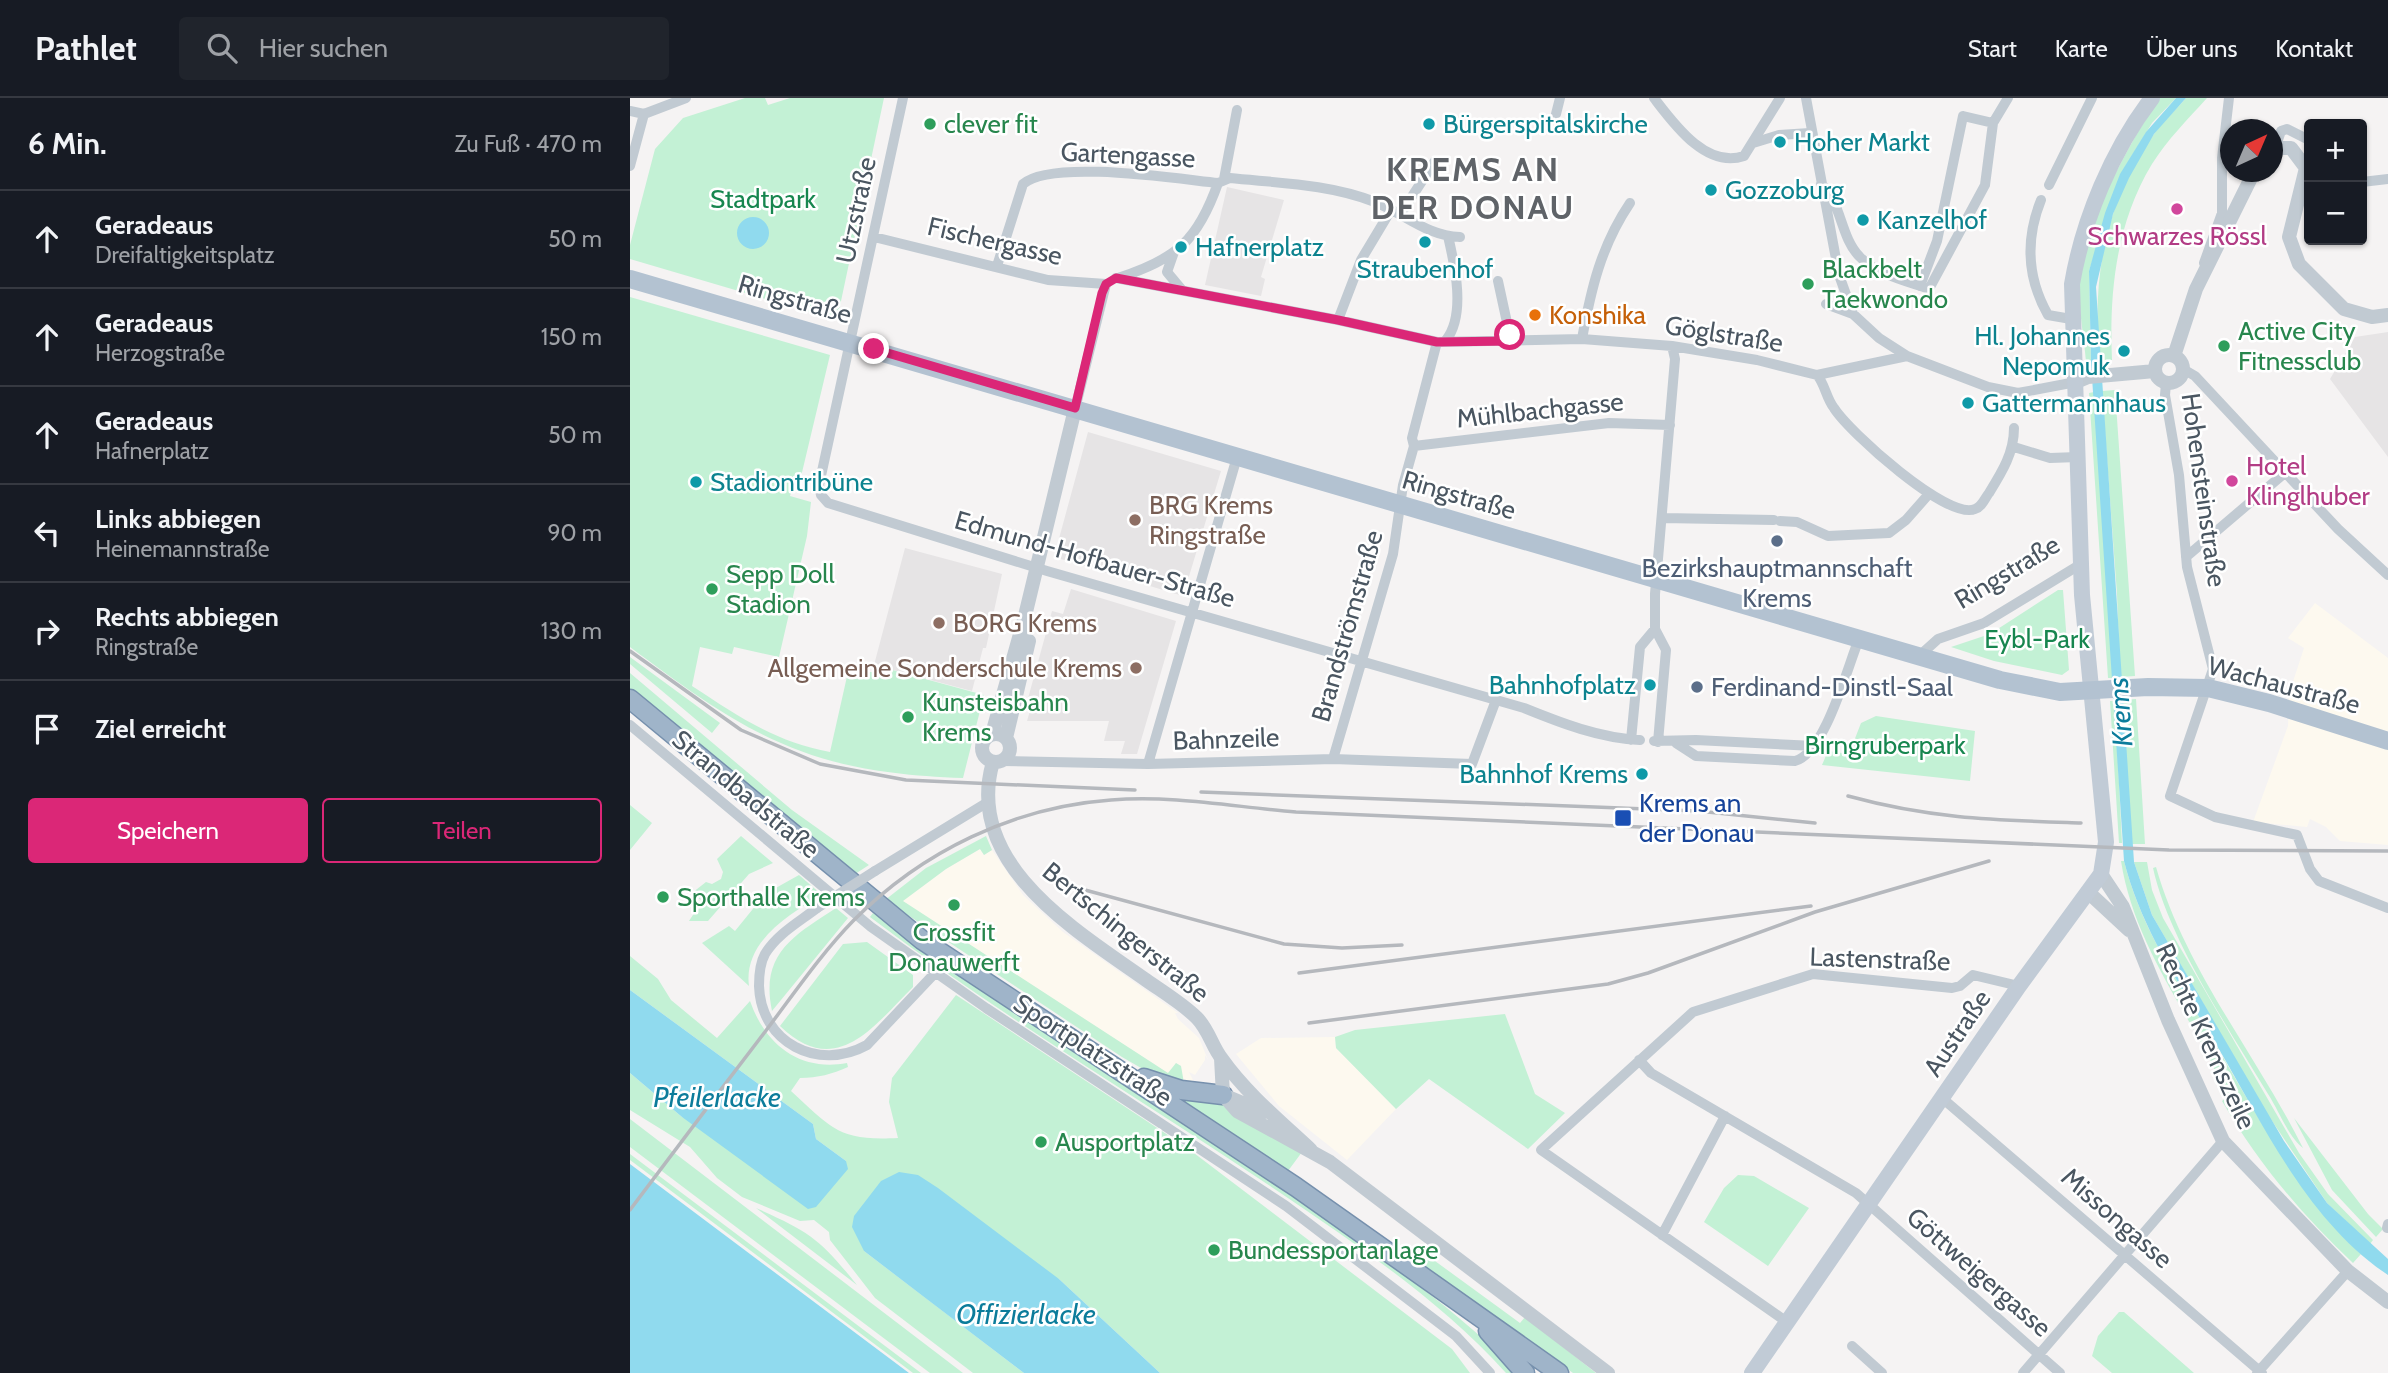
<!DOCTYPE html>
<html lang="de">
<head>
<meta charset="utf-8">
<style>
	:root { --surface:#171b24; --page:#20242c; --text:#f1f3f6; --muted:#9ea1a6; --line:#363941; --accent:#db2777 }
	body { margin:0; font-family:Cabin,sans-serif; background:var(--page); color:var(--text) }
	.controls { position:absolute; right:21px; top:21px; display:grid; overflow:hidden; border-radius:7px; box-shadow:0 2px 5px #0004 }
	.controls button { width:63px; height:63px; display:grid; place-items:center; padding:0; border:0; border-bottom:2px solid var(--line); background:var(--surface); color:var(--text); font:35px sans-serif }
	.compass { position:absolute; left:1590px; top:21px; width:63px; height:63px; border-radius:50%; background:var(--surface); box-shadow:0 2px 5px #0004; rotate:44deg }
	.stop { position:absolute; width:21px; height:21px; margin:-16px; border:5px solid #db2777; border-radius:50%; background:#fff }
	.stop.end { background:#db2777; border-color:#fff; box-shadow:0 2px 7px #0008 }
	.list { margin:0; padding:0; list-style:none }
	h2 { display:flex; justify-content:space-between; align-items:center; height:91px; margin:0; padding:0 28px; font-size:30px }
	h2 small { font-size:23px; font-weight:400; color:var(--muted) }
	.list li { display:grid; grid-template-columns:46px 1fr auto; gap:21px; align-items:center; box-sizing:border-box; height:98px; padding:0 28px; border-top:2px solid var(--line) }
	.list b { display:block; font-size:26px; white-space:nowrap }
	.list p { margin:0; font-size:23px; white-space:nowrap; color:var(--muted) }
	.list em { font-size:23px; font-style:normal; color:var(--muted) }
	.actions { display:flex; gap:14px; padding:21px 28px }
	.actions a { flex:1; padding:16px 0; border:2px solid var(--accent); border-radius:7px; text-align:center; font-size:24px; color:var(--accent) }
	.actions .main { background:var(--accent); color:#fff }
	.icon { flex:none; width:38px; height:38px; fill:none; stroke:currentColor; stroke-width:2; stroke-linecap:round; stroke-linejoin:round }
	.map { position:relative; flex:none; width:1758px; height:1275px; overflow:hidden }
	header { display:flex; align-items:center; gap:42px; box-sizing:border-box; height:98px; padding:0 35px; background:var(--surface); border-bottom:2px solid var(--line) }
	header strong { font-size:33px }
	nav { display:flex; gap:38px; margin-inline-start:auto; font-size:24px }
	.search { width:490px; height:63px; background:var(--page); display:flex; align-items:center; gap:18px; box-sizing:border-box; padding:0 24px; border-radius:7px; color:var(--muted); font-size:26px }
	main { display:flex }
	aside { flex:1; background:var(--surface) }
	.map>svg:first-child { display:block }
	.commercial { fill:#fdf9ef }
	.education { fill:#e6e4e5 }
	.green { fill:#c3f1d5 }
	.water { fill:#90daee }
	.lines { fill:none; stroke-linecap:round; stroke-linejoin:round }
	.trunk-casing { stroke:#7690ad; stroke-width:21 }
	.minor { stroke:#c1cad2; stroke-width:10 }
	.tertiary { stroke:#c1cad2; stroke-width:14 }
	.secondary { stroke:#c1cbd6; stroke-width:16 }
	.primary { stroke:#b3c2d1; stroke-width:18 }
	.trunk { stroke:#9fb4c9; stroke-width:18 }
	.rail { stroke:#b5b8bd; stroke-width:3.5 }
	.minor-bridge { stroke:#c1cad2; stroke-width:10 }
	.route { stroke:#db2777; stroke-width:9 }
	.leisure-dot { fill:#2e9e5b; stroke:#fff; stroke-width:2.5 }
	.culture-dot { fill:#0f9aa8; stroke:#fff; stroke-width:2.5 }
	.hotel-dot { fill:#d1479c; stroke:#fff; stroke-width:2.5 }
	.food-dot { fill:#e8710a; stroke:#fff; stroke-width:2.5 }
	.education-dot { fill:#8d6e63; stroke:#fff; stroke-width:2.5 }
	.service-dot { fill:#5c6f8a; stroke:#fff; stroke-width:2.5 }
	.transit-dot { fill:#1a4fb4; stroke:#fff; stroke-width:2.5 }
	.labels { text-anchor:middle; stroke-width:5; stroke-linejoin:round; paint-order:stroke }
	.leisure-label { font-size:26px; fill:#27864d; stroke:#fff; text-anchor:start }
	.culture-label { font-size:26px; fill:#0d838f; stroke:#fff; text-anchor:start }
	.street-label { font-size:26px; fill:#4a5661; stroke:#fff }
	.park-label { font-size:26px; fill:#17864f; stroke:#fff }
	.hotel-label { font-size:26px; fill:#b23c85; stroke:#fff }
	.food-label { font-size:26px; fill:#c56008; stroke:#fff; text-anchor:start }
	.education-label { font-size:26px; fill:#785e54; stroke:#fff; text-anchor:start }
	.service-label { font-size:26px; fill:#4e5e75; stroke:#fff }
	.transit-label { font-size:26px; fill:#164399; stroke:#fff; text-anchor:start }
	.water-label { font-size:28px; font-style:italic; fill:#0c7c9b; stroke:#fff }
	.district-label { font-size:33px; font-weight:bold; letter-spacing:2px; fill:#5f6368; stroke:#fff }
</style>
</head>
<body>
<header>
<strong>Pathlet</strong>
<div class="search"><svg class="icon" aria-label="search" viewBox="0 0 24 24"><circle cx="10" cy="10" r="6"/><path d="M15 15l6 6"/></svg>Hier suchen</div>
<nav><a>Start</a><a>Karte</a><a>Über uns</a><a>Kontakt</a></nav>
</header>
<main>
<aside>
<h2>6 Min.<small>Zu Fuß · 470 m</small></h2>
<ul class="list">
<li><svg class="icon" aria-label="ahead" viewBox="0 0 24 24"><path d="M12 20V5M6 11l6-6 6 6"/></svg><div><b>Geradeaus</b><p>Dreifaltigkeitsplatz</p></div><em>50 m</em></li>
<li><svg class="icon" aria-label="ahead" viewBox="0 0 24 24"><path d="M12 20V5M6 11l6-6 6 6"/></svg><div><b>Geradeaus</b><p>Herzogstraße</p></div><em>150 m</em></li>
<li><svg class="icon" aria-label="ahead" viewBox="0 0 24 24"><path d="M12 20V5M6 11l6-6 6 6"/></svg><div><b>Geradeaus</b><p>Hafnerplatz</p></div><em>50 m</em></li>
<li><svg class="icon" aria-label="left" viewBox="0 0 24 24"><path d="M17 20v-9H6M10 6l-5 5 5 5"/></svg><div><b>Links abbiegen</b><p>Heinemannstraße</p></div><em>90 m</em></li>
<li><svg class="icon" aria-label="right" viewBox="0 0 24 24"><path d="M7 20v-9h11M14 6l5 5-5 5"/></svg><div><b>Rechts abbiegen</b><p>Ringstraße</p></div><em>130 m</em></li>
<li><svg class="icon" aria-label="arrive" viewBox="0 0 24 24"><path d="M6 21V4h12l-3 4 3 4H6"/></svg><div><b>Ziel erreicht</b></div></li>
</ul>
<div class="actions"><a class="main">Speichern</a><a>Teilen</a></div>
</aside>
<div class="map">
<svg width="1758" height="1275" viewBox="0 0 1758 1275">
	<rect width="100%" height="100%" fill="#f5f3f3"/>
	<path class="commercial" d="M1685,505L1758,560V747L1710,743L1696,729L1680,721L1677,729L1623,724L1658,628L1659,596L1674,550L1658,540Z
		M350,751L354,757L362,752L393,797L433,834L548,915H545L548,921L569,940L578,962L575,957V962L565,977L559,974L565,986L552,987L551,968L546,965L539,976L272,803L316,771Z
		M705,939L706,950L766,1011L717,1062L649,1008L606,956L631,940Z"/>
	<path class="education" d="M597,89L654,102L631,179L635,181L631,198L575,187Z
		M1758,234V359L1700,281L1725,239Z
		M458,334L591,373L553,498L424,459Z
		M275,450L372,476L356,550H353L342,593L244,567Z
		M441,491L546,523L507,656H491L495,643H474L479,623H397L402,606L397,604L422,513L433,516Z"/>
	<path class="green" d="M115,0H135L138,7L160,0H254L207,222L0,161V147L25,51L53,20Z
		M1529,0H1546L1522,25L1490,77L1459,173L1461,264H1456C1454,240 1449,214 1449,189C1449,135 1500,44 1529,0Z
		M1556,0H1577C1558,21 1537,42 1522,66C1486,125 1479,195 1482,262L1470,263C1461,182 1475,104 1524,36C1533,23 1546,12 1556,0Z
		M0,199L200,257L169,387L162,391L160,398L181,404L177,438L149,559L104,549L102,556L70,549L62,588C108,618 145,644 200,654L218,574H243L244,567L354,597L333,680C179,675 120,639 0,549Z
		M1485,292L1505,578L1490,579L1487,496L1472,293Z
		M1464,294L1483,580H1478L1459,295Z
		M1428,492H1433L1439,572L1432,577L1364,563L1321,549L1360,536Z
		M0,559L90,625L82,635L0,566Z
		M0,575L162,712L239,767L222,778L0,592Z
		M1506,601L1515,746H1502L1492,602Z
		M1480,603H1485L1492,745H1489Z
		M1246,618L1345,633L1340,683L1192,667L1198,653L1219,656L1231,625Z
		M0,707L22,725L0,752Z
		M111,738L143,765L119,776L78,823H59L72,803L62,795L76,784L82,786L91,781L93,774L87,761Z
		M356,738L362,752L354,757L350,751L316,771L273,803L538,975L546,965L551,968L554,985L518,974L492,959L255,802L296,770Z
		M1491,763H1494C1512,835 1554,892 1590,954C1632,1027 1671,1096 1731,1156L1723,1165C1671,1116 1628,1065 1592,1003L1597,999C1589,985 1584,969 1577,955C1543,894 1502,834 1491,763Z
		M1504,764H1517L1522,792L1533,820L1669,1055L1698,1096L1743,1142L1740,1146L1697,1105L1636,1014L1522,817Z
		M1526,769C1555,871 1626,956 1673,1050C1658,1038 1649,1013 1638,996C1600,933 1538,840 1523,770Z
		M169,777L192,797C159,816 113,844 119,888L72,845L99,828L105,833L135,796Z
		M206,810L218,820L142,913C130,856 163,838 206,810Z
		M243,815C390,926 550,1016 699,1122C765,1170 832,1216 888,1275H876C811,1203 729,1148 649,1094C513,1002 370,918 240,819Z
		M237,844L283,877V889C243,929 206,982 150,928L213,846Z
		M0,858L28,881L41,902L87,940L120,903C135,946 169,974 217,965L218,969C202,976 188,980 170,980L161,993C203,1031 208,1043 268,1040L259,1004L262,980L326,897L556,1049L822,1251L840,1275H530L429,1181L234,1153L394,1275H343L245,1200L200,1142L199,1134L184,1122L170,1123L112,1099L87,1080L60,1049L0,1012V975L52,1019L216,1063L186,1041L183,1026L0,892Z
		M875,916L905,996L935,1015L898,1051L799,981L766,1011L706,950L705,939L725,932Z
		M540,995L586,1002L672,1054L658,1073Z
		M1664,1020L1738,1116L1753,1131L1746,1139L1702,1092Z
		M0,1021L333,1275H300L0,1049Z
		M0,1056L291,1275H283L0,1062Z
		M1108,1077L1124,1078L1179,1110L1138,1168L1074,1124L1094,1090Z
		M126,1110C180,1134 190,1141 227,1187Z
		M799,1147L806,1152L805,1163L890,1225L895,1219L966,1275H943L787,1163Z
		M1489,1214H1494L1564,1275H1482L1462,1258L1468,1238Z"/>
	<path class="water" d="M1546,0H1556L1524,36L1499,80L1483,116L1466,189L1504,764L1522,817L1654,1043L1697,1105L1758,1161V1177C1679,1124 1636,1032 1590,953C1553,891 1512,834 1494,763L1461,264L1459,173L1475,115L1490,76L1516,34Z
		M107 135a16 16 0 1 1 32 0a16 16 0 1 1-32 0Z
		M0,892L183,1026L186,1041L216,1063L218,1071L186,1109L178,1111L52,1019L0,975Z
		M0,1066L279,1275H0Z
		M269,1074L288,1077L308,1090L429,1181L530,1275H394L298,1202L234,1153L222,1129L224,1118L251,1083Z"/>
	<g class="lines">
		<g class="trunk-casing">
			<path id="trunk" d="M0,601L292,842L666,1089L929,1275
				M514,980L551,992L593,997
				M858,1233L895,1275"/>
		</g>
		<path class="minor" d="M273,0L189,387L191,397L198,405L417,473L894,610C931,625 969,640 1010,642
			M1024,0C1044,26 1076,71 1114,58L1150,0
			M1176,0L1209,177L1223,216
			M0,13L14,16
			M14,16L56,0
			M926,16L930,0
			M1123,45L1149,37L1180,35
			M1646,48L1651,33L1657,31L1679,42
			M0,68L14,16
			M594,81L607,12
			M1732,84L1758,81
			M1191,86C1212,105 1210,138 1229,158C1245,176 1277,183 1299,191L1355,87L1363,25L1378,0
			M1419,87L1462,0
			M1411,102C1395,142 1397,180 1418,217L1441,221
			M770,117L805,63
			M244,139L418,182L476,186
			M544,154L537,174L552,192
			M1574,165L1592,115V60L1599,0
			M367,168L393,86C421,61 548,81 588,85L600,80C648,85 700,86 745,104C775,116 797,138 830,139
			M486,180L708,222L807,244L952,241L1042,248L1127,262L1187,277L1277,258
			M488,180C547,161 568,142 588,85
			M868,183L881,243
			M1290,188L1307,143L1333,18L1363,25
			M1196,206L1223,216L1249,240L1277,258L1358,289L1388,295L1446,284
			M708,222L731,162L761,112
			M952,241C961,191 971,148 1000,105
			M816,242C836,217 825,168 818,138
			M1553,271L1565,278L1708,431L1758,477
			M1187,277C1195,286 1196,300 1204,310C1219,334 1318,423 1345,411C1352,409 1355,400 1359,395C1372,374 1384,355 1384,330
			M1536,285L1535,297L1549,377L1557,469L1583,571L1540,698L1585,719L1667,737L1680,771L1689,783L1758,810
			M445,311L476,186
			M784,348L979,325L1040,327
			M1384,349L1420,360L1448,359
			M1033,420L1144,422
			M1150,423L1167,424L1198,438L1259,435L1276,422L1298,397
			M1556,459L1657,373
			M1288,559L1308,541L1354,525L1451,466
			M0,627L241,829L356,910L656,1108L826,1238L860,1275
			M1001,642L1010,549L1025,531
			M1024,643L1066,642L1185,648
			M1028,644L1036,552L1025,531V496L1045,261L1042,248
			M1046,645L1066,658L1165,663C1195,655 1217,570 1229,541
			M703,661L763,456L773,387L784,348L782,340L807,244
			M372,663L518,666L703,661L842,666L866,602
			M518,666L607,359
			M245,773L358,704
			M187,810C169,824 147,836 135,856C130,865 129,878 129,888C131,945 188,974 237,947L305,875
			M1009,962L1021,975L1226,1095L1430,1275
			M1312,1000L1632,1275
			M1757,1130L1758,1126
			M1032,1137L1095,1018
			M1157,1224L911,1052L1063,914L1183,876L1322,890L1330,888L1343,877L1389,888
			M1222,1248L1252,1275
			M1393,1275L1593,1043
			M1627,1275L1718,1173"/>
		<path class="tertiary" d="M1643,50H1661L1676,70L1659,139L1669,166L1714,211L1742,219L1758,217
			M1525 271a14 14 0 1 1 28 0a14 14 0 1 1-28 0Z
			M1544,258L1566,191L1624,74
			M1446,284L1458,279L1525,273
			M352 650a14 14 0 1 1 28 0a14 14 0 1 1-28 0Z
			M362,636L394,522L445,311
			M376,640L399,543
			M363,664C333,766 447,833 516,882C533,894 553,906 567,920C579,932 582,949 592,961C616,995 651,1024 681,1052
			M1471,776L1493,809L1538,922L1593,1043L1718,1173L1758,1204
			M1458,794L1499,832
			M591,960L593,997L607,1013L700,1064L978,1275
			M593,997L634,1014"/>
		<path class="secondary" d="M1122,1275L1389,888L1471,776L1476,744L1452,497L1442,186C1453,122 1482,52 1522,0"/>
		<path class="primary" d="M0,181L1370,582L1430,594L1518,589L1578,590L1639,605L1758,643"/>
		<use href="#trunk" class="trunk"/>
		<path class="rail" d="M0,553L111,632L190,666L276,682L505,692
			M571,694L1068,713L1185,725
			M1218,698C1302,721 1365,722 1451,725
			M433,786L654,846L712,850L772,847
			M669,875L1181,808
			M679,925L978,886L1018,875L1185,814L1359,763
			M0,1112C43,1055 85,999 128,943C159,903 188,859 223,823C292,753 384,709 481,702C544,697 604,709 666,714L1539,752L1758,753"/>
		<path class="minor-bridge" d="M187,810L245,773"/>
	</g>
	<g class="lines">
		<path class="route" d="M244,251L445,310L472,195L476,186L486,180L708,222L807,244L881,243L880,237"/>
	</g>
	<g class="leisure-dot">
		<circle cx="300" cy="26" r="7"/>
		<circle cx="1178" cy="186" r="7"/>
		<circle cx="1594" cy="248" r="7"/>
		<circle cx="82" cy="491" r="7"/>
		<circle cx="278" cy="619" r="7"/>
		<circle cx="33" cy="799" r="7"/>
		<circle cx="324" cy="807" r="7"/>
		<circle cx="411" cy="1044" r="7"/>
		<circle cx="584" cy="1152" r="7"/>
	</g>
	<g class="culture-dot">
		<circle cx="799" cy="26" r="7"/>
		<circle cx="1150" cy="44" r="7"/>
		<circle cx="1081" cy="92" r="7"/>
		<circle cx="1233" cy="122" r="7"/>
		<circle cx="795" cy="144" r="7"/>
		<circle cx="551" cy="149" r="7"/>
		<circle cx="1494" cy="253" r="7"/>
		<circle cx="1338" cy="305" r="7"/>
		<circle cx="66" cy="384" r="7"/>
		<circle cx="1020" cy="587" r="7"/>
		<circle cx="1012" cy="676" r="7"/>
	</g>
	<g class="hotel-dot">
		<circle cx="1547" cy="111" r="7"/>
		<circle cx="1602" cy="383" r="7"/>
	</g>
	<circle class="food-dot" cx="905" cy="217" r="7"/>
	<g class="education-dot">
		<circle cx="505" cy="422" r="7"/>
		<circle cx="309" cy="525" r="7"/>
		<circle cx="506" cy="570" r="7"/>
	</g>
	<g class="service-dot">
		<circle cx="1147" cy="443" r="7"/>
		<circle cx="1067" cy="589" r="7"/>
	</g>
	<rect class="transit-dot" x="984" y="711" width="18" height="18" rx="3.5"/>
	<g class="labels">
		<g class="leisure-label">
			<text x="314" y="35">clever fit</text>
			<text x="1192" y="180">Blackbelt<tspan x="1192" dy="30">Taekwondo</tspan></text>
			<text x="1608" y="242">Active City<tspan x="1608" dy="30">Fitnessclub</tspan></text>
			<text x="96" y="485">Sepp Doll<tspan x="96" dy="30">Stadion</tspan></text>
			<text x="292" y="613">Kunsteisbahn<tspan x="292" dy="30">Krems</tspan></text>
			<text x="47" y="808">Sporthalle Krems</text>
			<text x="324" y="843" text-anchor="middle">Crossfit<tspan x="324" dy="30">Donauwerft</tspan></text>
			<text x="425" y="1053">Ausportplatz</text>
			<text x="598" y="1161">Bundessportanlage</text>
		</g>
		<g class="culture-label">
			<text x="813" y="35">Bürgerspitalskirche</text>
			<text x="1164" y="53">Hoher Markt</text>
			<text x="1095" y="101">Gozzoburg</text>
			<text x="1247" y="131">Kanzelhof</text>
			<text x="565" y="158">Hafnerplatz</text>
			<text x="795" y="180" text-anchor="middle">Straubenhof</text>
			<text x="1480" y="247" text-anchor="end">Hl. Johannes<tspan x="1480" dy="30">Nepomuk</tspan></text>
			<text x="1352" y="314">Gattermannhaus</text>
			<text x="80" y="393">Stadiontribüne</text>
			<text x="1006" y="596" text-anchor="end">Bahnhofplatz</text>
			<text x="998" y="685" text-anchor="end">Bahnhof Krems</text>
		</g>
		<g class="street-label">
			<text transform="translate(498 57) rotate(3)" y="9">Gartengasse</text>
			<text transform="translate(226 112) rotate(-78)" y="9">Utzstraße</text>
			<text transform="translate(365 143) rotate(13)" y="9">Fischergasse</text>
			<text transform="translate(165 201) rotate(16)" y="9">Ringstraße</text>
			<text transform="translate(1094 236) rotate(9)" y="9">Göglstraße</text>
			<text transform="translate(910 312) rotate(-6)" y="9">Mühlbachgasse</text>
			<text transform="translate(1574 392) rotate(82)" y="9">Hohensteinstraße</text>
			<text transform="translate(829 397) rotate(16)" y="9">Ringstraße</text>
			<text transform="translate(465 461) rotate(16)" y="9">Edmund-Hofbauer-Straße</text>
			<text transform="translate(1377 474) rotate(-31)" y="9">Ringstraße</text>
			<text transform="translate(717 528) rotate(-74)" y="9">Brandströmstraße</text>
			<text transform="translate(1654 587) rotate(15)" y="9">Wachaustraße</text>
			<text transform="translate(596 641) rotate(-2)" y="9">Bahnzeile</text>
			<text transform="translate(116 696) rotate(40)" y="9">Strandbadstraße</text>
			<text transform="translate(496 834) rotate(39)" y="9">Bertschingerstraße</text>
			<text transform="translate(1250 861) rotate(2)" y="9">Lastenstraße</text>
			<text transform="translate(1327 935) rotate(-56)" y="9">Austraße</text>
			<text transform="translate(1576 938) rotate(65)" y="9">Rechte Kremszeile</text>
			<text transform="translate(463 952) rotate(33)" y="9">Sportplatzstraße</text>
			<text transform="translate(1487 1120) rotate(41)" y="9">Missongasse</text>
			<text transform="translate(1349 1174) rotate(41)" y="9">Göttweigergasse</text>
		</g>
		<g class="park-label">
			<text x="133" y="110">Stadtpark</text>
			<text x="1407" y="550">Eybl-Park</text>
			<text x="1255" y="656">Birngruberpark</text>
		</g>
		<g class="hotel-label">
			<text x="1547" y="147">Schwarzes Rössl</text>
			<text x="1616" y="377" text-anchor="start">Hotel<tspan x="1616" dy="30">Klinglhuber</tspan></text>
		</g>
		<g class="food-label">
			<text x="919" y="226">Konshika</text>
		</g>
		<g class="education-label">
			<text x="519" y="416">BRG Krems<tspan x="519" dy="30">Ringstraße</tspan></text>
			<text x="323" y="534">BORG Krems</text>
			<text x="492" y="579" text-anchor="end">Allgemeine Sonderschule Krems</text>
		</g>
		<g class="service-label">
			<text x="1147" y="479">Bezirkshauptmannschaft<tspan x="1147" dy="30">Krems</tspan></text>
			<text x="1081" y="598" text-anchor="start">Ferdinand-Dinstl-Saal</text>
		</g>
		<g class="transit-label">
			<text x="1009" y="714">Krems an<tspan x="1009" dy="30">der Donau</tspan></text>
		</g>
		<g class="water-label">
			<text transform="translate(1490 614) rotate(-94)" y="10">Krems</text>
			<text x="87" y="1009">Pfeilerlacke</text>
			<text x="396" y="1226">Offizierlacke</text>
		</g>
		<g class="district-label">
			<text x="843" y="83">KREMS AN<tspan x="843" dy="38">DER DONAU</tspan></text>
		</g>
	</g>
</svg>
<div class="controls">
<button>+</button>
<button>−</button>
</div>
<svg class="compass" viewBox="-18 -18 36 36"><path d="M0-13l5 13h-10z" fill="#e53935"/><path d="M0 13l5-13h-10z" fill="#9ea1a6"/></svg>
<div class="stop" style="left:880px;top:237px"></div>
<div class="stop end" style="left:244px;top:251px"></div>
</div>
</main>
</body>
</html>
